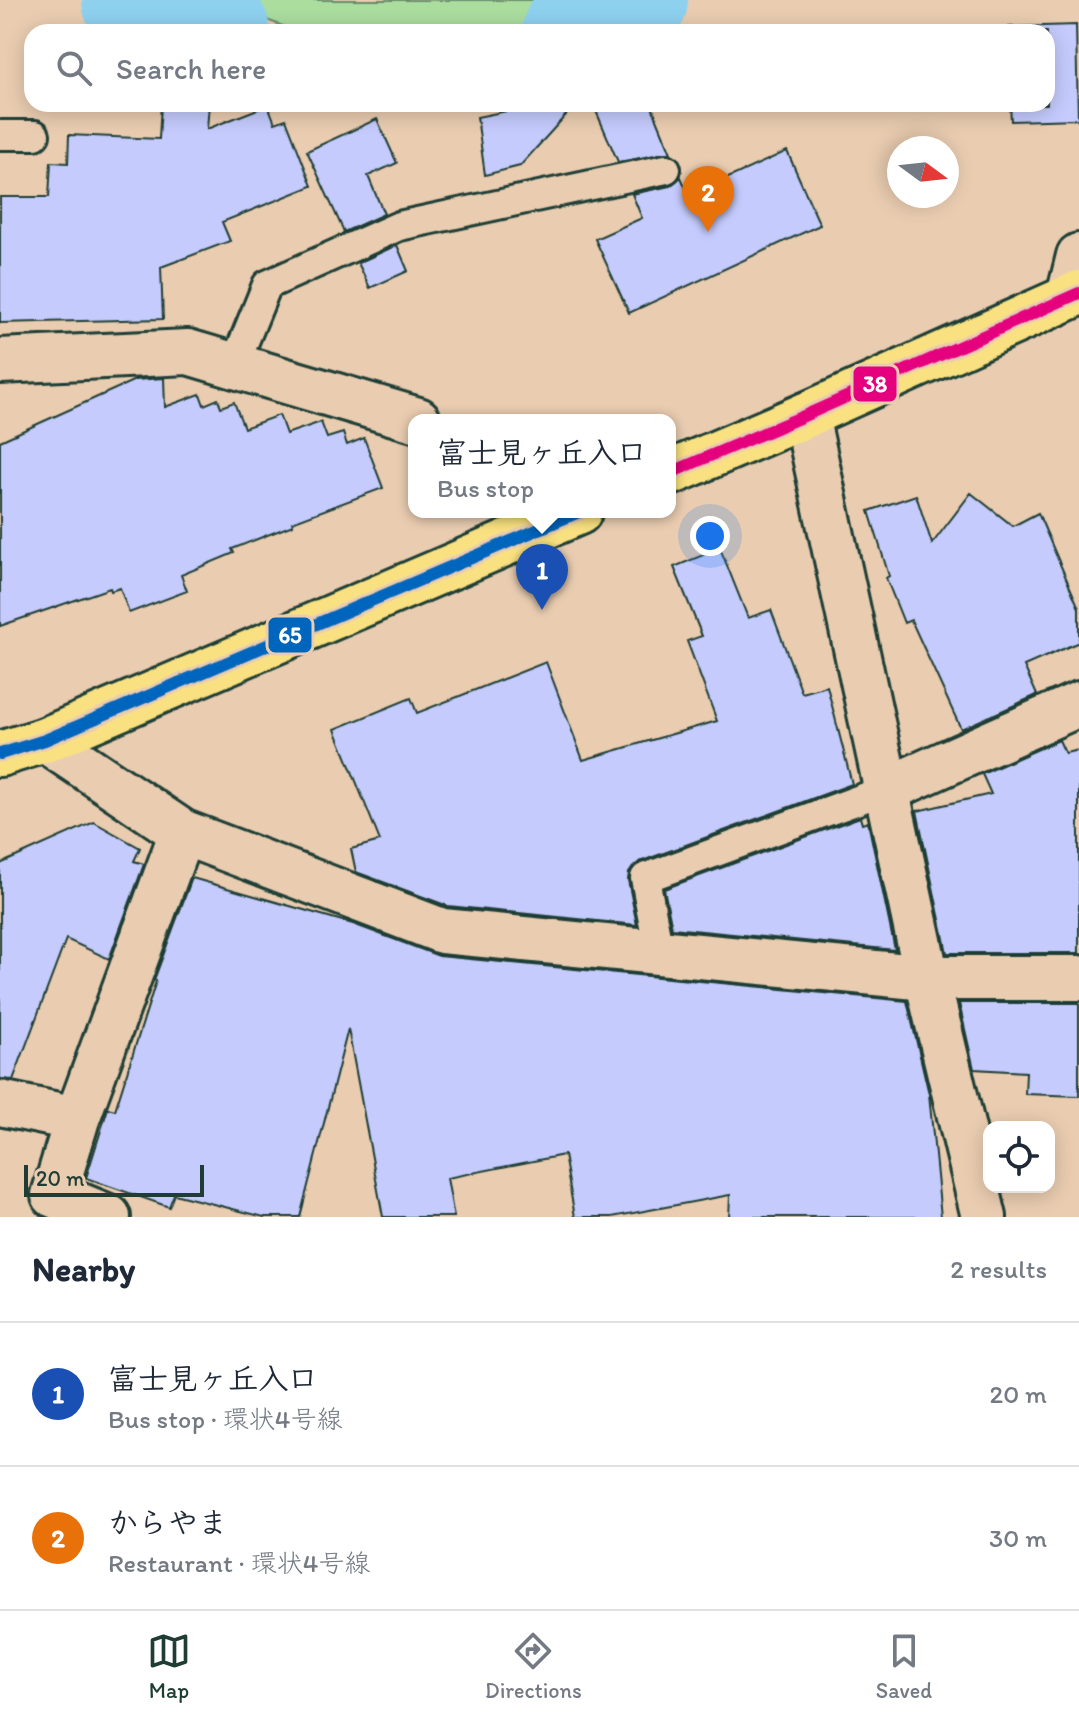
<!DOCTYPE html>
<html lang="en">
<head>
<meta charset="utf-8">
<style>
	:root { --surface:#fff; --page:#f6f6f7; --text:#1f2937; --muted:#747a83; --line:#e0e1e3; --accent:#1f3d34 }
	body { margin:0; font-family:Itim,"Klee One",sans-serif; background:var(--page); color:var(--text) }
	.controls { position:absolute; right:24px; bottom:24px; display:grid; overflow:hidden; border-radius:16px; box-shadow:0 4px 20px #0003 }
	.controls button { width:72px; height:72px; display:grid; place-items:center; padding:0; border:0; border-bottom:2px solid var(--line); background:var(--surface); color:var(--text); font:40px sans-serif }
	.compass { position:absolute; left:887px; top:136px; width:72px; height:72px; border-radius:50%; background:var(--surface); box-shadow:0 4px 20px #0003; rotate:105deg }
	.scale { position:absolute; left:24px; bottom:20px; width:180px; box-sizing:border-box; padding-left:8px; border:4px solid #1f3d34; border-top:0; font-size:22px; line-height:28px; white-space:nowrap; color:#1f3d34; -webkit-text-stroke:6px #eacdb1; paint-order:stroke }
	.you { position:absolute; left:710px; top:536px; width:28px; height:28px; margin:-20px; border:6px solid #fff; border-radius:50%; background:#1a73e8; box-shadow:0 0 0 12px #1a73e833 }
	.badge { display:grid; place-items:center; width:52px; height:52px; border-radius:50%; background:var(--accent); color:#fff; font-size:26px; font-weight:700 }
	.pin { position:absolute; translate:-50% -66px; filter:drop-shadow(0 2px 4px #0008) }
	.pin::after { content:''; position:absolute; top:42px; width:28px; height:24px; background:inherit; clip-path:polygon(0 0,100% 0,50% 100%) }
	.popup { position:absolute; left:408px; top:414px; width:268px; height:104px; box-sizing:border-box; display:grid; place-content:center; border-radius:16px; background:var(--surface); filter:drop-shadow(0 2px 6px #0005); font-size:26px; white-space:nowrap; color:var(--muted) }
	.popup b { font-size:30px; color:var(--text) }
	.popup::after { content:''; position:absolute; left:50%; top:100%; margin-left:-16px; border:16px solid transparent; border-top-color:var(--surface) }
	.list { margin:0; padding:0; list-style:none }
	h2 { display:flex; justify-content:space-between; align-items:center; height:104px; margin:0; padding:0 32px; font-size:34px }
	h2 small { font-size:26px; font-weight:400; color:var(--muted) }
	.list li { display:grid; grid-template-columns:52px 1fr auto; gap:24px; align-items:center; box-sizing:border-box; height:144px; padding:0 32px; border-top:2px solid var(--line) }
	.list b { display:block; font-size:30px; white-space:nowrap }
	.list p { margin:0; font-size:26px; white-space:nowrap; color:var(--muted) }
	.list em { font-size:26px; font-style:normal; color:var(--muted) }
	.icon { flex:none; width:44px; height:44px; fill:none; stroke:currentColor; stroke-width:2; stroke-linecap:round; stroke-linejoin:round }
	.map { position:relative; flex:none; width:1079px; height:1217px; overflow:hidden }
	.search { position:absolute; background:var(--surface); box-shadow:0 4px 20px #0003; left:24px; right:24px; top:24px; height:88px; display:flex; align-items:center; gap:20px; box-sizing:border-box; padding:0 28px; border-radius:24px; color:var(--muted); font-size:30px }
	.sheet { height:392px; background:var(--surface) }
	nav { display:flex; justify-content:space-around; align-items:center; box-sizing:border-box; height:112px; border-top:2px solid var(--line); background:var(--surface); font-size:22px; color:var(--muted) }
	nav a { display:grid; justify-items:center; gap:4px }
	nav .on { color:var(--accent) }
	.map>svg:first-child { display:block }
	.green { fill:#abdd9f; stroke:#658d6a; stroke-width:2 }
	.lines { fill:none; stroke-linecap:round; stroke-linejoin:round }
	.river { stroke:#8ed1ef; stroke-width:108 }
	.building { fill:#c5cbfd; stroke:#1f3d34; stroke-width:2 }
	.lane-casing { stroke:#1f3d34; stroke-width:34 }
	.street-casing { stroke:#1f3d34; stroke-width:50 }
	.primary-casing { stroke:#1f3d34; stroke-width:50 }
	.lane { stroke:#eacdb1; stroke-width:28 }
	.street { stroke:#eacdb1; stroke-width:44 }
	.primary { stroke:#f9e181; stroke-width:44 }
	.bus-1-casing { stroke:#eacdb1; stroke-width:18 }
	.bus-2-casing { stroke:#eacdb1; stroke-width:18 }
	.bus-1 { stroke:#e5007d; stroke-width:12 }
	.bus-2 { stroke:#0065bd; stroke-width:12 }
	.line-badge { stroke:#eacdb1; stroke-width:3 }
	.badge-label { font-size:22px; text-anchor:middle; font-weight:bold; fill:#fff }
</style>
</head>
<body>
<div class="map">
<svg width="1079" height="1217" viewBox="0 0 1079 1217">
	<rect width="100%" height="100%" fill="#eacdb1"/>
	<filter id="ink" filterUnits="userSpaceOnUse"><feTurbulence type="fractalNoise" baseFrequency=".0125" numOctaves="2"/><feDisplacementMap in="SourceGraphic" scale="16" xChannelSelector="R" yChannelSelector="G"/><feConvolveMatrix kernelMatrix="1 2 1 2 8 2 1 2 1" color-interpolation-filters="sRGB"/></filter>
	<g filter="url(#ink)">
		<path class="green" d="M213,0H580L512,32H299Z"/>
		<g class="lines">
			<path class="river" d="M136,0L216,32
				M576,32L634,0"/>
		</g>
		<path class="building" d="M1076,25L1078,119L1011,121L1010,104H1047V32H1009V27Z
			M161,104H209L207,129L268,105L275,123L286,119L312,186L222,222L230,241L161,267L163,319L0,323V197H49L51,162L68,163L69,135L159,139Z
			M541,104H576L520,166L485,175L477,117Z
			M593,104H651L671,153L618,162Z
			M377,119L397,163L368,176L384,214L344,232L307,151Z
			M787,151L820,225L629,313L595,239L642,218L632,194L670,186L681,177L689,196Z
			M397,245L408,271L370,288L358,263Z
			M164,378L165,407L200,394L204,405L218,399L221,407L234,402L244,428L279,415L286,434L321,422L327,438L343,433L347,445L364,438L383,488L292,522L293,525L232,549L234,553L181,575L187,591L129,613L120,588L111,591L110,588L0,626V441L135,380Z
			M971,493L1013,526L1038,513L1079,608V642L1024,666L1037,695L961,729L911,620L904,623L886,578L889,576L869,511L916,495L932,544Z
			M720,548L748,618L771,610L802,693L827,686L852,784L639,862L629,873L628,880L637,925L448,906L356,872L351,849L380,841L335,729L411,698L417,713L546,662L583,760L717,721L687,641L702,636L674,567Z
			M1059,740L1065,753L1079,750V953H947L917,811L991,794L982,774Z
			M860,817L862,824L868,822L895,950L672,928L664,889Z
			M94,822L140,848L134,861L144,864L109,959L66,939L13,1080L0,1079V864Z
			M192,878L353,924L439,956L907,1001L929,1094L941,1217H729L730,1195L612,1217H575L564,1155L447,1178L454,1217H383L348,1029L300,1217H264L174,1194L169,1207L86,1178L108,1108L115,1110L156,981L154,980Z
			M959,1003H1079V1096L1025,1094L1026,1072L974,1069Z"/>
		<g class="lines">
			<g class="lane-casing">
				<path id="lane" d="M0,135H35
					M234,366L267,285L399,226L666,169
					M659,952L645,878L888,789"/>
			</g>
			<g class="street-casing">
				<path id="street" d="M1069,297L1079,256
					M0,361L188,352L418,420
					M806,415L927,978L984,1217
					M45,740L182,832L442,931L927,978H1079
					M888,789L1079,704
					M0,1103L77,1119
					M108,1217L54,1195L77,1119L182,832"/>
			</g>
			<g class="primary-casing">
				<path id="primary" d="M670,473L806,415L1079,293
					M0,754L45,740L579,512"/>
			</g>
			<use href="#lane" class="lane"/>
			<use href="#street" class="street"/>
			<use href="#primary" class="primary"/>
			<g class="bus-1-casing">
				<path id="bus-1" d="M670,473L806,415L1079,293"/>
			</g>
			<g class="bus-2-casing">
				<path id="bus-2" d="M0,754L45,740L579,512"/>
			</g>
			<use href="#bus-1" class="bus-1"/>
			<use href="#bus-2" class="bus-2"/>
		</g>
	</g>
	<g class="line-badge">
		<rect x="852" y="365" width="46" height="38" rx="8" fill="#e5007d"/>
		<rect x="267" y="616" width="46" height="38" rx="8" fill="#0065bd"/>
	</g>
	<g class="badge-label">
		<text x="875" y="392">38</text>
		<text x="290" y="643">65</text>
	</g>
</svg>
<div class="controls">
<button><svg class="icon" aria-label="locate" viewBox="0 0 24 24"><circle cx="12" cy="12" r="6"/><path d="M12 2v4M12 18v4M2 12h4M18 12h4"/></svg></button>
</div>
<svg class="compass" viewBox="-18 -18 36 36"><path d="M0-13l5 13h-10z" fill="#e53935"/><path d="M0 13l5-13h-10z" fill="#747a83"/></svg>
<div class="scale">20 m</div>
<div class="you"></div>
<div class="pin badge" style="left:542px;top:610px;background:#1a4fb4">1</div>
<div class="popup"><b>富士見ヶ丘入口</b>Bus stop</div>
<div class="pin badge" style="left:708px;top:232px;background:#e8710a">2</div>
<div class="search"><svg class="icon" aria-label="search" viewBox="0 0 24 24"><circle cx="10" cy="10" r="6"/><path d="M15 15l6 6"/></svg>Search here</div>
</div>
<section class="sheet">
<h2>Nearby<small>2 results</small></h2>
<ul class="list">
<li><span class="badge" style="background:#1a4fb4">1</span><div><b>富士見ヶ丘入口</b><p>Bus stop · 環状4号線</p></div><em>20 m</em></li>
<li><span class="badge" style="background:#e8710a">2</span><div><b>からやま</b><p>Restaurant · 環状4号線</p></div><em>30 m</em></li>
</ul>
</section>
<nav>
<a class="on"><svg class="icon" aria-label="map" viewBox="0 0 24 24"><path d="M3 6l6-2 6 2 6-2v14l-6 2-6-2-6 2zM9 4v14M15 6v14"/></svg>Map</a>
<a><svg class="icon" aria-label="directions" viewBox="0 0 24 24"><path d="M12 3l9 9-9 9-9-9zM9 14v-3h6M13 9l2 2-2 2"/></svg>Directions</a>
<a><svg class="icon" aria-label="saved" viewBox="0 0 24 24"><path d="M7 4h10v16l-5-4-5 4z"/></svg>Saved</a>
</nav>
</body>
</html>
